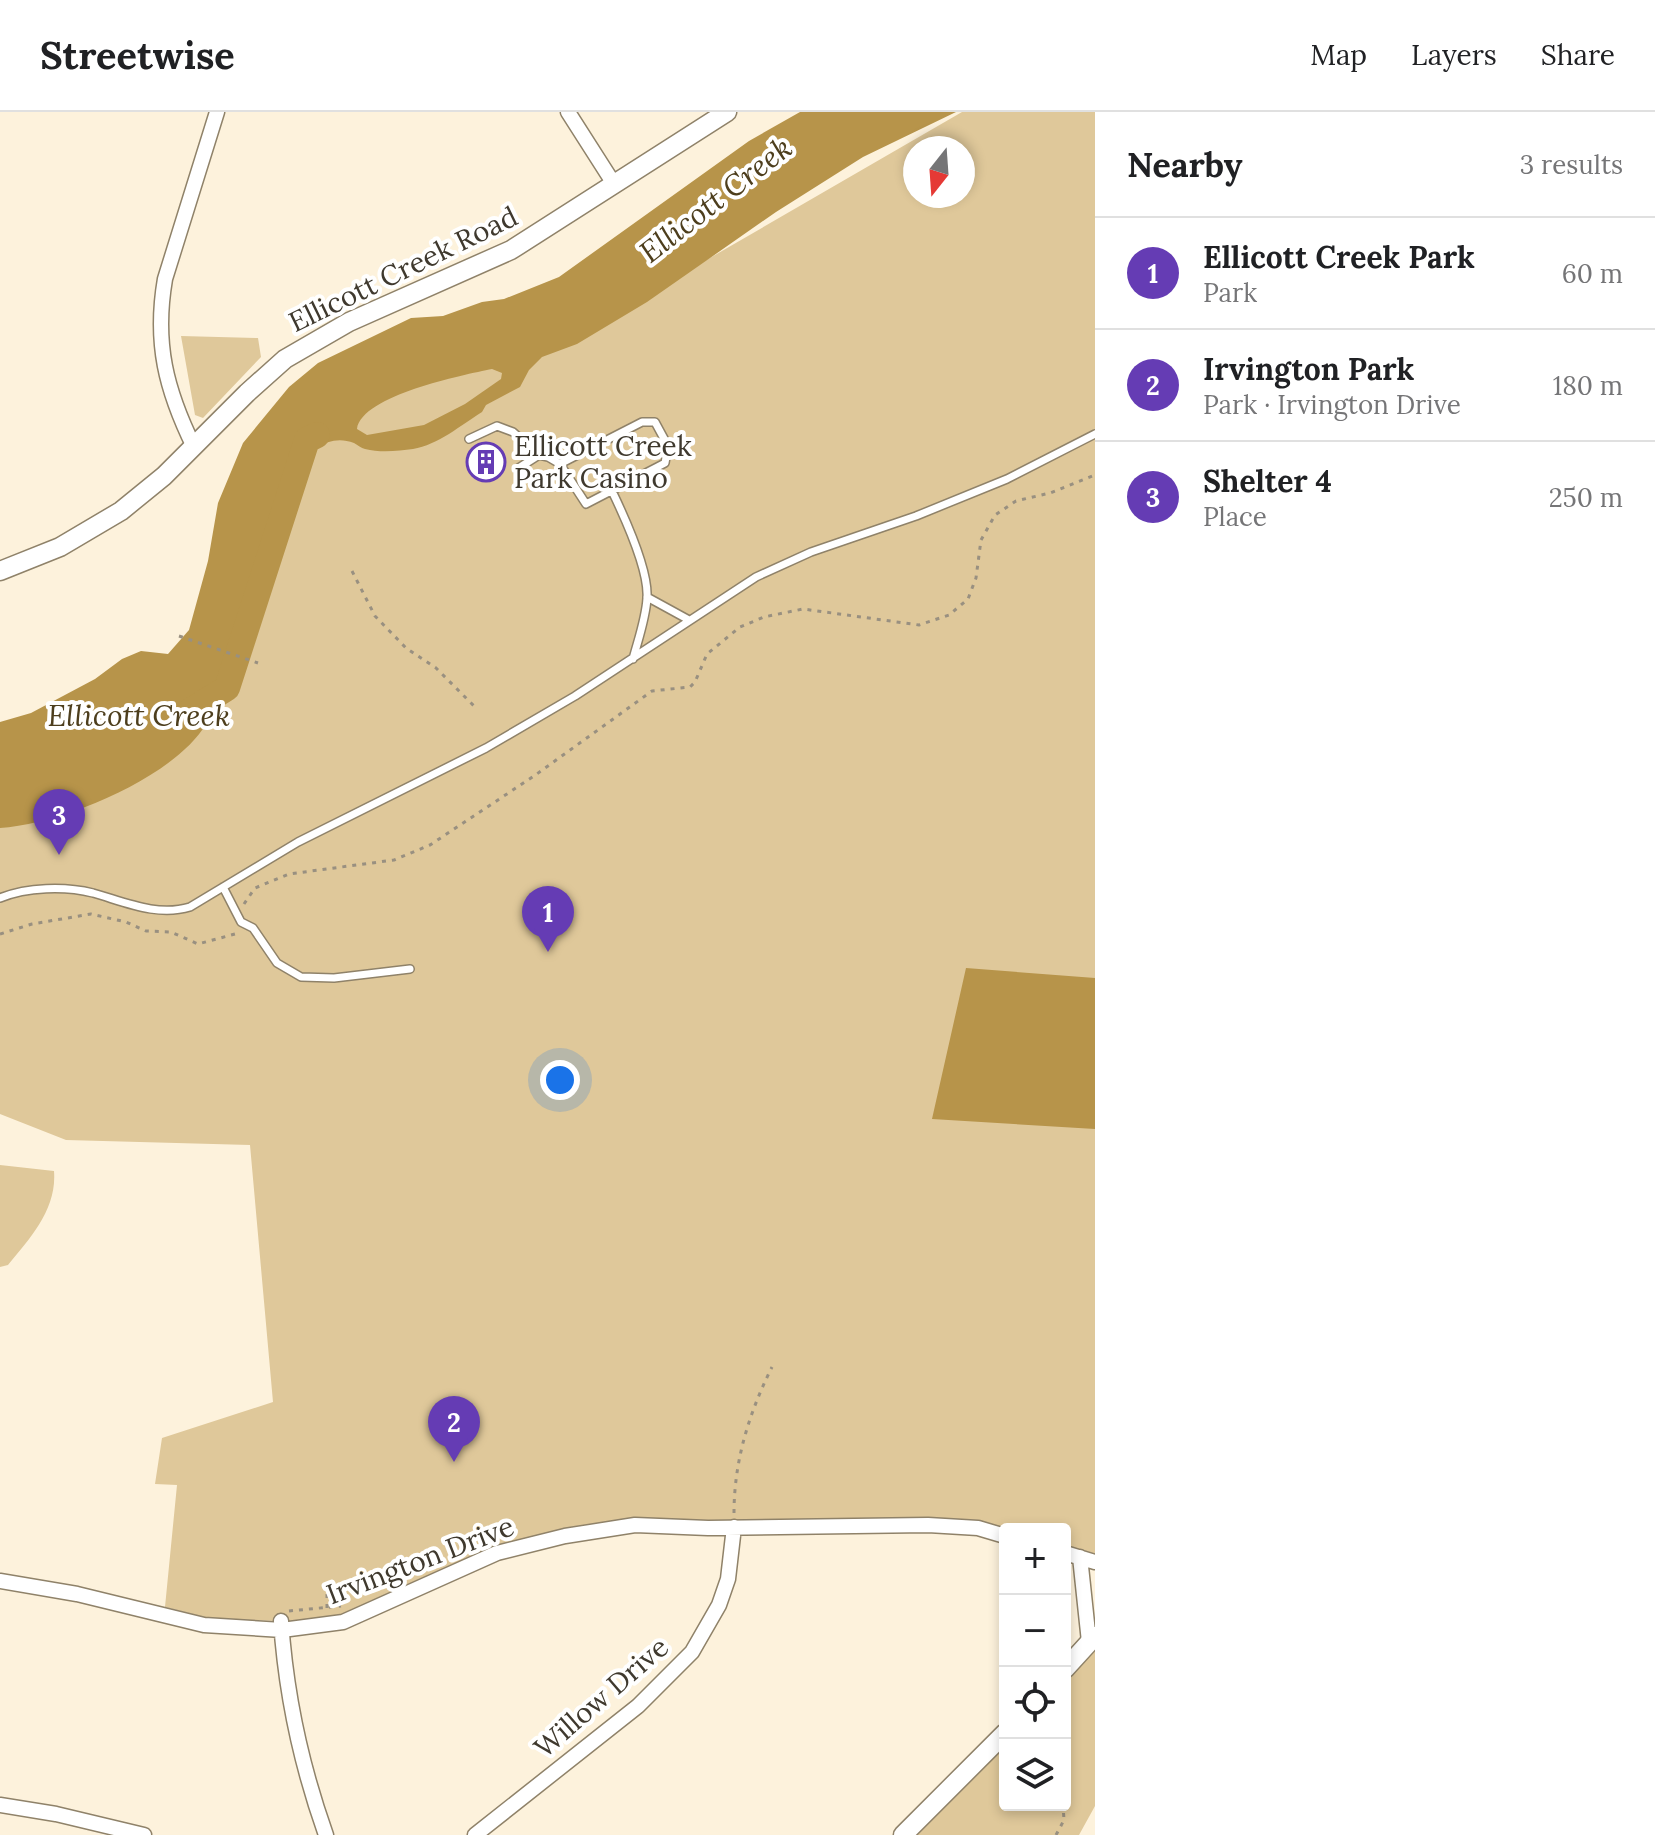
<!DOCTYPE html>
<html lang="en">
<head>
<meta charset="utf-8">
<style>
	:root { --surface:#fff; --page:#f6f6f6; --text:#202124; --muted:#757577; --line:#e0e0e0; --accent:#653cb4 }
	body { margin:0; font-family:Lora,serif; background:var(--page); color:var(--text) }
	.controls { position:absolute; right:24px; bottom:24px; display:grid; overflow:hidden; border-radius:8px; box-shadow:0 4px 12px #0003 }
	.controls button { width:72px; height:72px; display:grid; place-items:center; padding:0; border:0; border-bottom:2px solid var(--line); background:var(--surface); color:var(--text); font:40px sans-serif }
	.compass { position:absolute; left:903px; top:24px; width:72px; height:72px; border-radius:50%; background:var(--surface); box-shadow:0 4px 12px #0003; rotate:197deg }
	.you { position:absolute; left:560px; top:968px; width:28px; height:28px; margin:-20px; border:6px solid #fff; border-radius:50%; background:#1a73e8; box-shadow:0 0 0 12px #1a73e833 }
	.badge { display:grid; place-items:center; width:52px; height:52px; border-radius:50%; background:var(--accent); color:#fff; font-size:26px; font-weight:700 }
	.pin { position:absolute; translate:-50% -66px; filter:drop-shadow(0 2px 4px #0008) }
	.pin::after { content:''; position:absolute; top:42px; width:28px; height:24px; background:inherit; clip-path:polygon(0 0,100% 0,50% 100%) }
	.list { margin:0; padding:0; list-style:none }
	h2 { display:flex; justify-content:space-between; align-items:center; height:104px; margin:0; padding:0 32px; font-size:34px }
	h2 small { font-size:26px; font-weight:400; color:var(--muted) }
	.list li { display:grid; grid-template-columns:52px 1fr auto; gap:24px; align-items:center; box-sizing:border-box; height:112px; padding:0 32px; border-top:2px solid var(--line) }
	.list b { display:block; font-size:30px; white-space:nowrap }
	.list p { margin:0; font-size:26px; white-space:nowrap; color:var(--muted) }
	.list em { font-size:26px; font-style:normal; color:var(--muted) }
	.icon { flex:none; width:44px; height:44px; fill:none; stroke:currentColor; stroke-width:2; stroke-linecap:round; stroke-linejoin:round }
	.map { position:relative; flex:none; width:1095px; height:1723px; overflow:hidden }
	header { display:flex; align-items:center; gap:48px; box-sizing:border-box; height:112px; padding:0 40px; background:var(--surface); border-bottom:2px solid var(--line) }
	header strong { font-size:38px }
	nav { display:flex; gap:44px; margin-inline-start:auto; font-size:28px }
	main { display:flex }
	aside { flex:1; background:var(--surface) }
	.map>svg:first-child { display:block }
	.green { fill:#dfc89a; fill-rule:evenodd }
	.water { fill:#b7944a; fill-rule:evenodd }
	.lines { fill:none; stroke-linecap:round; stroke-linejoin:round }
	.river { stroke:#b7944a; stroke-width:26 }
	.service-casing { stroke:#8f8269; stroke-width:10 }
	.minor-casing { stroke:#8f8269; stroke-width:17 }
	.tertiary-casing { stroke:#8f8269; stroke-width:21 }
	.path { stroke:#999080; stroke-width:3; stroke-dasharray:4 6; stroke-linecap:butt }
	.service { stroke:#fff; stroke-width:7 }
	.minor { stroke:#fff; stroke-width:14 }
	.tertiary { stroke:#fff; stroke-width:18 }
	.labels { text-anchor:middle; stroke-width:8; stroke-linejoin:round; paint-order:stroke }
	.street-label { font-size:28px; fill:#3f392e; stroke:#fff }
	.poi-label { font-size:28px; fill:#3f392e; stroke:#fff; text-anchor:start }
	.water-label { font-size:30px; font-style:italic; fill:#4d3e1d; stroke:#fff }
</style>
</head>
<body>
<header>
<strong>Streetwise</strong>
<nav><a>Map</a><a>Layers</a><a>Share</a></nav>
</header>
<main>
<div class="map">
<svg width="1095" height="1723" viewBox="0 0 1095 1723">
	<rect width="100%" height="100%" fill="#fdf2dc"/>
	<path class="green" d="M962,0H1095V1450L1065,1441V1417L635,1413L497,1441L371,1498L282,1518V1509L212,1507L165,1495L177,1373L155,1372L162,1326L273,1290L250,1033L66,1028L0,1002V672L67,679L227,576L307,328L490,234L658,176ZM915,36H963V84H915Z
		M181,224L258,226L261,245L203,306L195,303Z
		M0,1053L54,1059C57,1097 31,1125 8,1153L0,1155Z
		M1095,1527V1694L1079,1723H898L1005,1620V1693H1065V1559Z"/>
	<path class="water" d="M800,0H956L863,45L776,100L647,190L577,232L542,245L529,258L520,275L486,293L482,300C461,313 438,333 413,337C399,339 380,341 365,337C361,336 358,333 354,331C330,322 313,337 297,354C283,369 267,410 266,432C266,438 271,443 271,449C269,473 246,523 235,545C224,567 218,591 206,612C174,666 61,712 0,716V610L31,601L95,567L122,547L141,539L168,542L189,518L208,449L218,391L243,331L289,275L318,251L411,206L443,204L482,190L504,187L559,165L749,29ZM492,257L502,261L501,267L465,292L424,313L367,323L357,317C362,283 463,263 492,257Z
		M966,856L1095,866V1017L932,1007Z"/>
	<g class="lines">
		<path class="river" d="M192,598L227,576L307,328L317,323"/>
		<g class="service-casing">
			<path id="service" d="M469,327L497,314L513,320L539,343L548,345L560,352L586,392L665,351L668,334L655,310H642L560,352
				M517,357L539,343
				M612,379C624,404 649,458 647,486C646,506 638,528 633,547
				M647,485L689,508
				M223,775L241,810L253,816L277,851L301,865L334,866L410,857
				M0,786C27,775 65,774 93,781C125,790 157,805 190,795L298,730L486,636L575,584L756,465L811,440L916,404L1007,367L1095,322"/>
		</g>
		<g class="minor-casing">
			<path id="minor" d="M568,0L614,72
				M194,335C166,278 154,231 165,167L217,0
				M1065,1441L1095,1450
				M1080,1445L1089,1530
				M0,1469L77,1482L204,1513L282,1518L343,1510L497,1441L565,1424L635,1413L708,1416L928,1413L978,1416L1005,1424
				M281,1509C286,1583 301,1653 326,1723
				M0,1693L56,1702L144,1723
				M475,1723L638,1594L692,1540L719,1493L728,1467L734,1415"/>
		</g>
		<g class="tertiary-casing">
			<path id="tertiary" d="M0,459L60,435L121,399L164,364L247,281L285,247L349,210L511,138L727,0
				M1065,1557L1095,1524
				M903,1723L1005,1621"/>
		</g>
		<path class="path" d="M352,459L375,504L406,536L436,556L474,594
			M179,524L258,551
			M244,792L255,776L289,762L394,748L430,733L534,664L652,579L690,575L695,570L707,542L740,515L764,505L803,497L919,513L949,503L968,487L976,466L981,428L995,403L1016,389L1050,381L1095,363
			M0,822L32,812L91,802L126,810L146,819L171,820L198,832L235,822L237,818
			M734,1401C734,1349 749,1301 772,1255
			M327,1496V1467
			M289,1499L341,1494
			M1056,1723L1064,1708L1063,1693"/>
		<use href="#service" class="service"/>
		<use href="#minor" class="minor"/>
		<use href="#tertiary" class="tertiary"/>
	</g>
	<defs>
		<g id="building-ring" transform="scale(2)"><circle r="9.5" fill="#fff" stroke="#653cb4" stroke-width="1.5"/><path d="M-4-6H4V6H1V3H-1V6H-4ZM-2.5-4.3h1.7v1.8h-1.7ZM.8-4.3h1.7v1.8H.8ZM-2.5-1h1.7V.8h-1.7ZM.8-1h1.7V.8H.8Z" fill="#653cb4"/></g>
	</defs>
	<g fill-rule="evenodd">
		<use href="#building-ring" x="486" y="350"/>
	</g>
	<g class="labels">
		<g class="street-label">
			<text transform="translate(403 157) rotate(-26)" y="10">Ellicott Creek Road</text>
			<text transform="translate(420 1448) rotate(-21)" y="10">Irvington Drive</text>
			<text transform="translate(601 1585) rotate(-41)" y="10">Willow Drive</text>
		</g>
		<g class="poi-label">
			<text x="514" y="344">Ellicott Creek<tspan x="514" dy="32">Park Casino</tspan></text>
		</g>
		<g class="water-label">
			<text transform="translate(716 88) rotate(-38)" y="10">Ellicott Creek</text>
			<text x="139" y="614">Ellicott Creek</text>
		</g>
	</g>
</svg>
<div class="controls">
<button>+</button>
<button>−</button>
<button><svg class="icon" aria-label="locate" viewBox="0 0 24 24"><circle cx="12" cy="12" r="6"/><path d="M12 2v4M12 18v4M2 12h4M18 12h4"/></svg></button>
<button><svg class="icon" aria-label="layers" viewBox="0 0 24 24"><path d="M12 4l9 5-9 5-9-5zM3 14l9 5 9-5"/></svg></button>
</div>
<svg class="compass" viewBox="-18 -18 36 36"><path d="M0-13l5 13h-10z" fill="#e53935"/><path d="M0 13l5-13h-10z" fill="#757577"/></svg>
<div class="you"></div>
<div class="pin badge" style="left:548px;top:840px">1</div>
<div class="pin badge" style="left:454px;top:1350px">2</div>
<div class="pin badge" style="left:59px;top:743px">3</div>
</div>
<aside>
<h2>Nearby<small>3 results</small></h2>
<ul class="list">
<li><span class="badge">1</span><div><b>Ellicott Creek Park</b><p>Park</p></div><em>60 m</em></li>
<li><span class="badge">2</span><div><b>Irvington Park</b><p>Park · Irvington Drive</p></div><em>180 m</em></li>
<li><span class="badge">3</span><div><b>Shelter 4</b><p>Place</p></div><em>250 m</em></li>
</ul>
</aside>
</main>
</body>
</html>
